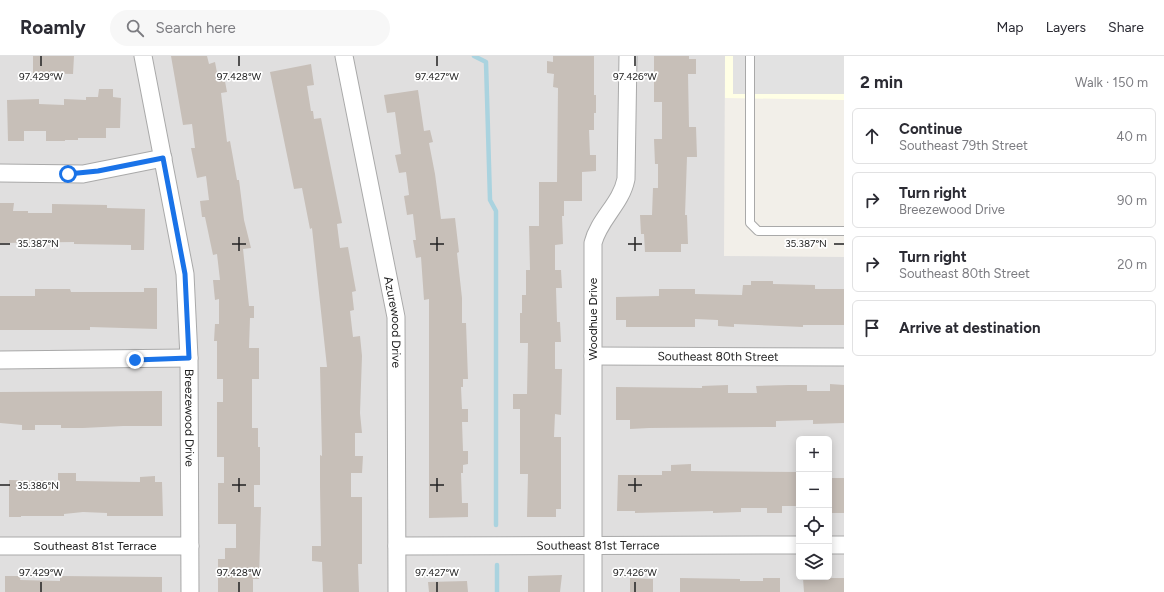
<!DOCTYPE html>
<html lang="en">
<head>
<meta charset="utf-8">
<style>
	:root { --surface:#fff; --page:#f7f7f7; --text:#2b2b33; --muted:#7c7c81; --line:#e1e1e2 }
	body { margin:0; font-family:Figtree,sans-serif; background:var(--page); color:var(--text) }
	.controls { position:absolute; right:12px; bottom:12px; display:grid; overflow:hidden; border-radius:6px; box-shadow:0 2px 10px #0003 }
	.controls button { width:36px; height:36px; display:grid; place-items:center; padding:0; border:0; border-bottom:1px solid var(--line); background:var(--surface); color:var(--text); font:20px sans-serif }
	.stop { position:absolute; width:12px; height:12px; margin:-9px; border:3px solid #1a73e8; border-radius:50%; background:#fff }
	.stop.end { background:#1a73e8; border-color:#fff; box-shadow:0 1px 4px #0008 }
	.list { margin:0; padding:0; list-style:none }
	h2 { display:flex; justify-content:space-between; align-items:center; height:52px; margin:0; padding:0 16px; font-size:17px }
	h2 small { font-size:13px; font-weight:400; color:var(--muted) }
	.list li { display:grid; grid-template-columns:26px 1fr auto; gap:12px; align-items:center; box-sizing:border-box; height:56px; margin:0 8px 8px; padding:0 8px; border:1px solid var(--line); border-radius:6px }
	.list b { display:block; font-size:15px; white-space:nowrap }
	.list p { margin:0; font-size:13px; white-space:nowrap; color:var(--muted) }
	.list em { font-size:13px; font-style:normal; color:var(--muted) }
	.icon { flex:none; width:22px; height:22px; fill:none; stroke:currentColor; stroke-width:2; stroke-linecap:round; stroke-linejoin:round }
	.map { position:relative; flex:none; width:844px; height:536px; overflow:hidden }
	header { display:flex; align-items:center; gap:24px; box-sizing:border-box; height:56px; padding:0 20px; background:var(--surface); border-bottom:1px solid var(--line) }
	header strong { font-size:19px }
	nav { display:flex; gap:22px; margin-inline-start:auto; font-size:14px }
	.search { width:280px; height:36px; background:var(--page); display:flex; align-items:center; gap:10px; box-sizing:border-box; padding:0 14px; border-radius:22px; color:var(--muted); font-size:15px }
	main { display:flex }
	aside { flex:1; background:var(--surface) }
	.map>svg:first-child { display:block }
	.residential { fill:#e0dfdf; fill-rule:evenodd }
	.education { fill:#ffffe5 }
	.parking { fill:#e2e2e2 }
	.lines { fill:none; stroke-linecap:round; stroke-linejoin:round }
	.stream { stroke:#aad3df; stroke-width:4.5 }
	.building { fill:#c7bfb8 }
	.service-casing { stroke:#a9a9a9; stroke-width:10 }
	.minor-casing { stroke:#a9a9a9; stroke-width:19 }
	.service { stroke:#fff; stroke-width:8 }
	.minor { stroke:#fff; stroke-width:17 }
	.route { stroke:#1a73e8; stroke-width:5 }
	.ticks { fill:none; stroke:#222; stroke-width:1.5 }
	.labels { text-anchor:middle; stroke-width:3.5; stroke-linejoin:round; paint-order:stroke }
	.street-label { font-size:12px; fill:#222; stroke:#fff }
	.ticks-label { font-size:10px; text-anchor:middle; fill:#222; stroke:#fff; stroke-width:3.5; stroke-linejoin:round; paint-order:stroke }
</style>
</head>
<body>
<header>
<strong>Roamly</strong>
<div class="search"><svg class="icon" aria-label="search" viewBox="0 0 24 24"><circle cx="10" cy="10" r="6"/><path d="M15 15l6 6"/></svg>Search here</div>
<nav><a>Map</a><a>Layers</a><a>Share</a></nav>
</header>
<main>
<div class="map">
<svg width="844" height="536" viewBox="0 0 844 536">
	<rect width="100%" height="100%" fill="#f2efe9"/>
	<path class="residential" d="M0,0H725L724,200L844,201V536H0ZM799,383H829V521H799Z"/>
	<path class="education" d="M725,0H844V44L725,42Z"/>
	<path class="parking" d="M733,0H844V38H733Z"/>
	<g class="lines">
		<path class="stream" d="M474,0L486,6L490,144L496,155V469
			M497,509V536"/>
	</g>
	<path class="building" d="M33,0H74L73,18L33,17Z
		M171,0H207L209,8L215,6L218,22L224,20L227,36L221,37L227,86L230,85L237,124H239L244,164L251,192L243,193L249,250H254V262H250L249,292H259V323H252V372H258V391H260V429H254V451H261L259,523H253V536H218V503H225V492H236V468H218V427H224V401H217V346H223V323H217V285H214L215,268H219V243L215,244L213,224H220L217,198L213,199L205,161H202L200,145L209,144L206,120L197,122L191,92H195L192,68L183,69Z
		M553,0H594V39H596V57H594V74H589L590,99H596V115L582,116V145H564V160H562L563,188L555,189V214H561L562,232H556L557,266H560L561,286H555V313H562L561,359L555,358L554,381H561V453H556V461H527L528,418H520V353H513V338H527L528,287H520V257H522V239H526V214H530L529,170H539V126H557L558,32L553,31L554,18L547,17V5L553,6Z
		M654,0H689V3H696V18H688L689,71H696L697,101H687L685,159H687L688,188H681V196H645L644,178H641L640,159H652L653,132H658V108H655L654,83H662V46H654Z
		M311,8L314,29L307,30L311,55H313L314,63L321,62L342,167L337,168L340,192L348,191L356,235L352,236L354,254L350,255L353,281L360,280L362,300L360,357L362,377H355V400H363L362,417H351V441H362V508H358L359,536H323L322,506L312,505V490H321L320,431V399L322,400L320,311H327L312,172L310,173L302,132L294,133L270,16Z
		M99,33H113V41L121,42L120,72H106V82H78V84H65V85H46V75H24V85H8L7,44L39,43V48L64,49V43L86,44V41H98Z
		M418,34L424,75L430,74L433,86L429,87L435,118L441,163L455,162L459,196L457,197L462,242V267H466L468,323H463V331H461L462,353H468V366H462L463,395H468V408L463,409V417H461L462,447H468V461L429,462V243L424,244L421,201L416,202L413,184H416L413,158L407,159L404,140L409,139L406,116L399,117L395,99L401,98L395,56L387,57L384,39Z
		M0,147H14L13,155H28V157H52V148L107,149V152L145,153L144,194H131V189L74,188V186L0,187Z
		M751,225H773V228L815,229V233H844V269H803V271L734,268V271L718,270V264L695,263V271H626V264H616V241L659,240V233H695V238L742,239L743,229H751Z
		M144,232H157V273L90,271V274H0V240H35V233H70L71,236H144Z
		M830,328L844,329V367L813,368V364L776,365V371L649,372L630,373V364H616V331L702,332V330L728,329V337H757L756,330L789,329H807V335H830Z
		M162,335V370H123L83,372H61V369H35V374H22V369L0,367V336Z
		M691,408V415L799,416V450H782V457H767V452H741V456L713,457V455L635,457V455H617L618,419H662V415H671V409Z
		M58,417H76V425L140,426V421L155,420V426H162L163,460H107V457L83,456L64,458V460H21V461H9V424L58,425Z
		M831,422H844V457H830Z
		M562,519L560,536H528V520Z
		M5,520H21L20,524L60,525V520L162,521V536H5Z
		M630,522L653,523V536H630Z
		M680,522L740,523V525H763V522H780V536H680Z
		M803,522H844V536H804Z
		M467,525L468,536H429L428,526Z"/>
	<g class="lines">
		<g class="service-casing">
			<path id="service" d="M750,0V167L758,175H844"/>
		</g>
		<g class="minor-casing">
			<g id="minor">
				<path id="s1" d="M143,0L185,218L189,302L190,536"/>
				<path id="s2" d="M344,0L396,261L397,536"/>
				<path d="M0,117L83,118L163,102"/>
				<path id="s3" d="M593,300L844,301"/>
				<path d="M0,304L189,302"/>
				<path d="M829,489H844"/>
				<path id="s4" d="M0,490H190"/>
				<path id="s5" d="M397,490L799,489"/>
				<path d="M593,536V187C599,163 621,148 626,123L628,0"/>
			</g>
		</g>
		<use href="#service" class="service"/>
		<use href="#minor" class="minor"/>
	</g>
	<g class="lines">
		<path class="route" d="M68,118L98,115L163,102L185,218L189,302L135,304"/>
	</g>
	<path class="ticks" d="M41,0V10M239,0V10M437,0V10M635,0V10M239,181V195M437,181V195M635,181V195M0,188H10M232,188H246M430,188H444M628,188H642M834,188H844M239,422V436M437,422V436M635,422V436M0,429H10M232,429H246M430,429H444M628,429H642M41,526V536M239,526V536M437,526V536M635,526V536"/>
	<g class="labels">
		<g class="street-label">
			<text transform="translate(593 263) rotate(-90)" y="4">Woodhue Drive</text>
			<text dy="4" stroke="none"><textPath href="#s2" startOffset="271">Azurewood Drive</textPath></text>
			<text dy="4" stroke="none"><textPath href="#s3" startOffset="125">Southeast 80th Street</textPath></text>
			<text dy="4" stroke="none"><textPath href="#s1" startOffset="366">Breezewood Drive</textPath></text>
			<text dy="4" stroke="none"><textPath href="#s5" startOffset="201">Southeast 81st Terrace</textPath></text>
			<text dy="4" stroke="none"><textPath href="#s4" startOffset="95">Southeast 81st Terrace</textPath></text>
		</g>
	</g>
	<g class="ticks-label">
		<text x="41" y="24">97.429°W</text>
		<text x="239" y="24">97.428°W</text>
		<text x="437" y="24">97.427°W</text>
		<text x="635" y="24">97.426°W</text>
		<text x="38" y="191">35.387°N</text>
		<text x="806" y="191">35.387°N</text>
		<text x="38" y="433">35.386°N</text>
		<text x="41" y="520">97.429°W</text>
		<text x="239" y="520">97.428°W</text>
		<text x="437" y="520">97.427°W</text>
		<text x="635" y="520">97.426°W</text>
	</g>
</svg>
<div class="controls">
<button>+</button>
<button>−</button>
<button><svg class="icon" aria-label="locate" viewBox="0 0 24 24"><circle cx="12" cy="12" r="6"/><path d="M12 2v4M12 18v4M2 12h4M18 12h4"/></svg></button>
<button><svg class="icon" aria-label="layers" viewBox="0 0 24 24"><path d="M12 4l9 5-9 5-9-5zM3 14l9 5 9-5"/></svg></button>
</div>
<div class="stop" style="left:68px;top:118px"></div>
<div class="stop end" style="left:135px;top:304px"></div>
</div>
<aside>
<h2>2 min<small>Walk · 150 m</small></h2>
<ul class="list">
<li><svg class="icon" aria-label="ahead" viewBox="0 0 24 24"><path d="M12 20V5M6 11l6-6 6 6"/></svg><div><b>Continue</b><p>Southeast 79th Street</p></div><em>40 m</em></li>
<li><svg class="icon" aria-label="right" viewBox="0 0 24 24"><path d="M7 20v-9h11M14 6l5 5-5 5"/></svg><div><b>Turn right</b><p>Breezewood Drive</p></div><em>90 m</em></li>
<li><svg class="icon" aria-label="right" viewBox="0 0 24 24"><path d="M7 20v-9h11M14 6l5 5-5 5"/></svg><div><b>Turn right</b><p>Southeast 80th Street</p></div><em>20 m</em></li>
<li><svg class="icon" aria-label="arrive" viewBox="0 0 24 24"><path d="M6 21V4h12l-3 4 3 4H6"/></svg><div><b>Arrive at destination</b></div></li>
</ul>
</aside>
</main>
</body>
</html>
